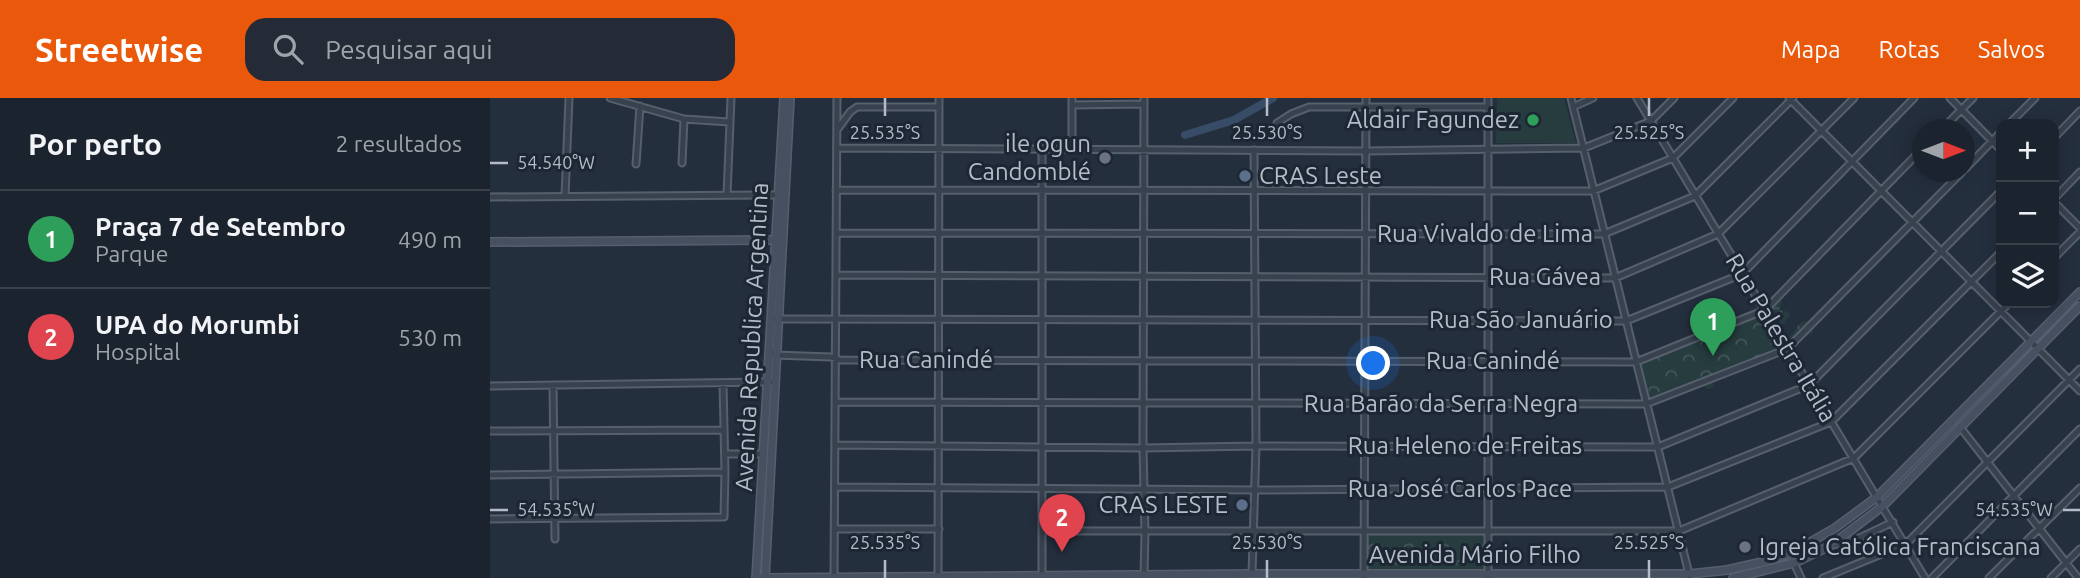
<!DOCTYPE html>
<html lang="pt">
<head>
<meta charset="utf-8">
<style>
	:root { --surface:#1b232e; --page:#242b36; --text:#f1f3f6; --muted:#a0a4aa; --line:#39404a; --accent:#ea580c }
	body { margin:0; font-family:Ubuntu,sans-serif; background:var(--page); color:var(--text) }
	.controls { position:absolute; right:21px; top:21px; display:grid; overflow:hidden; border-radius:14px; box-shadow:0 4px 18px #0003 }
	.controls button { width:63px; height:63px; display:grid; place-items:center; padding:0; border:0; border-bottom:2px solid var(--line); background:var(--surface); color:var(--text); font:35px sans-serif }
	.compass { position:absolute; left:1422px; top:21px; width:63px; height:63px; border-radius:50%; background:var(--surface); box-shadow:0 4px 18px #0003; rotate:90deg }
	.you { position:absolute; left:884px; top:266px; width:24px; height:24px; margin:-18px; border:5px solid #fff; border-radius:50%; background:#1a73e8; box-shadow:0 0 0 10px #1a73e833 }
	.badge { display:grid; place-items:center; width:46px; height:46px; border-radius:50%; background:var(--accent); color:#fff; font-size:23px; font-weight:700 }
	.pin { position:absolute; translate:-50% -58px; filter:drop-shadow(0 2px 4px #0008) }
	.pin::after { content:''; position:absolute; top:37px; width:24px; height:21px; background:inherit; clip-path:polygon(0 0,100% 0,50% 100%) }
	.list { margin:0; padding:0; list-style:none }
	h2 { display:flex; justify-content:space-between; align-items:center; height:91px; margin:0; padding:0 28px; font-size:30px }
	h2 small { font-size:23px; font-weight:400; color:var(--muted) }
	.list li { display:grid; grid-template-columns:46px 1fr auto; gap:21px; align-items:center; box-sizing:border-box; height:98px; padding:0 28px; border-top:2px solid var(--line) }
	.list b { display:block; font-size:26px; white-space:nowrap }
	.list p { margin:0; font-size:23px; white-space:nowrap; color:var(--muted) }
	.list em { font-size:23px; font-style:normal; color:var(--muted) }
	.icon { flex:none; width:38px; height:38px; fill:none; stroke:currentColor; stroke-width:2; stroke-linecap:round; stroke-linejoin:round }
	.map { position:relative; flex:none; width:1590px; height:480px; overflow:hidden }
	header { display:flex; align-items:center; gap:42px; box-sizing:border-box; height:98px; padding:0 35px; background:var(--accent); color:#fff }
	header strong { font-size:33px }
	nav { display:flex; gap:38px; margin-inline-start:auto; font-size:24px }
	.search { width:490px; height:63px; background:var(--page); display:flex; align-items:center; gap:18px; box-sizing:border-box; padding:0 24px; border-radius:21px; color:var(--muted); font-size:26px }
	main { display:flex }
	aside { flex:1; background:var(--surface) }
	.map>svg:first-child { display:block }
	.forest { fill:url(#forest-crowns) }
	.pitch { fill:#263c3f }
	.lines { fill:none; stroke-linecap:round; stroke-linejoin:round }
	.river { stroke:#394c67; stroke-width:8 }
	.minor-casing { stroke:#565f6c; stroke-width:9 }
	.secondary-casing { stroke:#565f6c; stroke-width:10 }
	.minor { stroke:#38414e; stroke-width:5 }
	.secondary { stroke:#465061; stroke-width:7 }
	.ticks { fill:none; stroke:#b4bcc9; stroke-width:2.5 }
	.leisure-dot { fill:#2e9e5b; stroke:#1d2633; stroke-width:2.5 }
	.worship-dot { fill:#6b7280; stroke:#1d2633; stroke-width:2.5 }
	.service-dot { fill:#5c6f8a; stroke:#1d2633; stroke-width:2.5 }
	.labels { text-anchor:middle; stroke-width:6; stroke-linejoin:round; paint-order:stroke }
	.poi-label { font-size:24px; fill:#b4bcc9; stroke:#1d2633; text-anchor:end }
	.street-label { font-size:24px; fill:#b4bcc9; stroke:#1d2633 }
	.ticks-label { font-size:18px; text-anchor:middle; fill:#b4bcc9; stroke:#1d2633; stroke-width:6; stroke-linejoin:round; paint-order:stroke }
</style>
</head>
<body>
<header>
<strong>Streetwise</strong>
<div class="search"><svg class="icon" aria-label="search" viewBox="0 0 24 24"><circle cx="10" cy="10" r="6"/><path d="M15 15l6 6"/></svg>Pesquisar aqui</div>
<nav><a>Mapa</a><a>Rotas</a><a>Salvos</a></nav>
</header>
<main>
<aside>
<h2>Por perto<small>2 resultados</small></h2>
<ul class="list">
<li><span class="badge" style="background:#2e9e5b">1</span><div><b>Praça 7 de Setembro</b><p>Parque</p></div><em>490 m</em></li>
<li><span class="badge" style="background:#e0444e">2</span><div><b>UPA do Morumbi</b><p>Hospital</p></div><em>530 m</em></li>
</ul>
</aside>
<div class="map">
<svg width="1590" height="480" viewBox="0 0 1590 480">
	<defs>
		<pattern id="forest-crowns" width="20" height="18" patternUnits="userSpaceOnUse" patternTransform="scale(1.75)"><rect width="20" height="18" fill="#263c3f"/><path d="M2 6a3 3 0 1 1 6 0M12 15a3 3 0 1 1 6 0" fill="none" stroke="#435659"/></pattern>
	</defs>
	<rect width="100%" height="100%" fill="#242f3e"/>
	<path class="forest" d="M1288,201L1292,203L1289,212L1299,214L1300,217L1292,227L1294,237L1301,238L1310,225L1316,223L1323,229L1322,236L1316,234L1304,243H1296L1285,227L1292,222L1293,216L1283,214L1281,207Z
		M1274,214L1296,251L1224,280L1223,288L1220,291L1216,290V284L1161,301L1151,265Z
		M995,433L996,476L877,475V434Z"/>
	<path class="pitch" d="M1007,0H1074L1086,45H1006Z"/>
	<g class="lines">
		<path class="river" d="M695,37L744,22L783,0"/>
		<g class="minor-casing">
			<path id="minor" d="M120,0L194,21L239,24
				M998,0V480
				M1081,0L1200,480
				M1147,0L1435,480
				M1299,0L1590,293
				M1460,0L1511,52
				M582,7L654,6
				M1083,9L1103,0
				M787,25L801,16L819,9H998
				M1519,26L1545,0
				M347,32L360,14L367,9H449
				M1451,32L1483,0
				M1564,40L1590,13
				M347,50L876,53L1094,50L1161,23L1184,0
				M582,50V0
				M192,65L194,21
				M146,66L150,8
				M1475,71L1511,34
				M346,92L1103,93L1183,60L1243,0
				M237,97L241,0
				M75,98L79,0
				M0,99L289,97
				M1564,101L1590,74
				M1564,104L1590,130
				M346,135L1114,136L1205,98L1303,0
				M1564,160L1590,134
				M346,177L1125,180L1228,136L1364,0
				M285,221L1136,223L1252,176L1424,0
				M280,252L284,257L341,259L350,262L1146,264L1275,212L1433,50
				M63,287L65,441
				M0,288L280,284
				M346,304L1156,306L1297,251L1472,74
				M1470,329L1588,480
				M0,333L234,332
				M346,347L653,350L766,348L1168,349L1319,287L1511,93
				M235,356H274
				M0,377L235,374
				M346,389L765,392L1178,389L1341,324L1511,154
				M0,421L234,419L235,374L233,285
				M345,431H449
				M552,433H1189L1364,360L1519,205
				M1343,447L1367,441L1403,424
				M1304,465L1311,480
				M762,476L766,348L764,52
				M344,478L347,0
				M654,479L655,434L653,350L654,0
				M448,480L449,0
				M552,480V50
				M874,480L876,0
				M1333,480L1416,446L1590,271
				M1442,480L1590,331
				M1499,480L1590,390
				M1561,480L1590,451"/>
		</g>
		<g class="secondary-casing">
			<path id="secondary" d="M0,144L290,142
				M266,480L294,0
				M268,480L762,476H1200L1237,472L1277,463L1301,455L1345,430L1387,399L1590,194
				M275,480L300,0
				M1243,480L1304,465L1340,448L1393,408L1590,208"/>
		</g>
		<use href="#minor" class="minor"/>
		<use href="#secondary" class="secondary"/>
	</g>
	<path class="ticks" d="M395,0V18M777,0V18M1159,0V18M0,65H18M0,412H18M1573,412H1590M395,462V480M777,462V480M1159,462V480"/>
	<circle class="leisure-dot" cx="1043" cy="22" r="7"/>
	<g class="worship-dot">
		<circle cx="615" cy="60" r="7"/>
		<circle cx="1255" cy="449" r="7"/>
	</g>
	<g class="service-dot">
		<circle cx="755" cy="78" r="7"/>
		<circle cx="752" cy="407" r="7"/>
	</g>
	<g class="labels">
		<g class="poi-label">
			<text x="1029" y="30">Aldair Fagundez</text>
			<text x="601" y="54">ile ogun<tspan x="601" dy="28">Candomblé</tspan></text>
			<text x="769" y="86" text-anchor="start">CRAS Leste</text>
			<text x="738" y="415">CRAS LESTE</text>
			<text x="1269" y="457" text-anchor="start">Igreja Católica Franciscana</text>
		</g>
		<g class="street-label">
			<text x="995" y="144">Rua Vivaldo de Lima</text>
			<text x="1055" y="187">Rua Gávea</text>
			<text x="1031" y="230">Rua São Januário</text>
			<text transform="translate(262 239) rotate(-87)" y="8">Avenida Republica Argentina</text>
			<text transform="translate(1291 240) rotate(59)" y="8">Rua Palestra Itália</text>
			<text x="436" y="270">Rua Canindé</text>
			<text x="1003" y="271">Rua Canindé</text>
			<text x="951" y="314">Rua Barão da Serra Negra</text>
			<text x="975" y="356">Rua Heleno de Freitas</text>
			<text x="970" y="399">Rua José Carlos Pace</text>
			<text x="985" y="465">Avenida Mário Filho</text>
		</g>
	</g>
	<g class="ticks-label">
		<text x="395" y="41">25.535°S</text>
		<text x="777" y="41">25.530°S</text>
		<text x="1159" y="41">25.525°S</text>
		<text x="66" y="71">54.540°W</text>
		<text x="1524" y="418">54.535°W</text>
		<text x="66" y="418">54.535°W</text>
		<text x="395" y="451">25.535°S</text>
		<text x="777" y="451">25.530°S</text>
		<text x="1159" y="451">25.525°S</text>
	</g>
</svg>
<div class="controls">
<button>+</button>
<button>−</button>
<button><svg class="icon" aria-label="layers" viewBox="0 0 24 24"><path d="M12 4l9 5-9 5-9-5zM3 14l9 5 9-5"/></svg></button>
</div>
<svg class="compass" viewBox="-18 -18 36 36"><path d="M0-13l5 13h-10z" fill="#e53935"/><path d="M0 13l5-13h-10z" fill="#a0a4aa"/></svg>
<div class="you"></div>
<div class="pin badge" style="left:1223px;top:258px;background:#2e9e5b">1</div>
<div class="pin badge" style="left:572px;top:454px;background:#e0444e">2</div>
</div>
</main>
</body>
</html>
